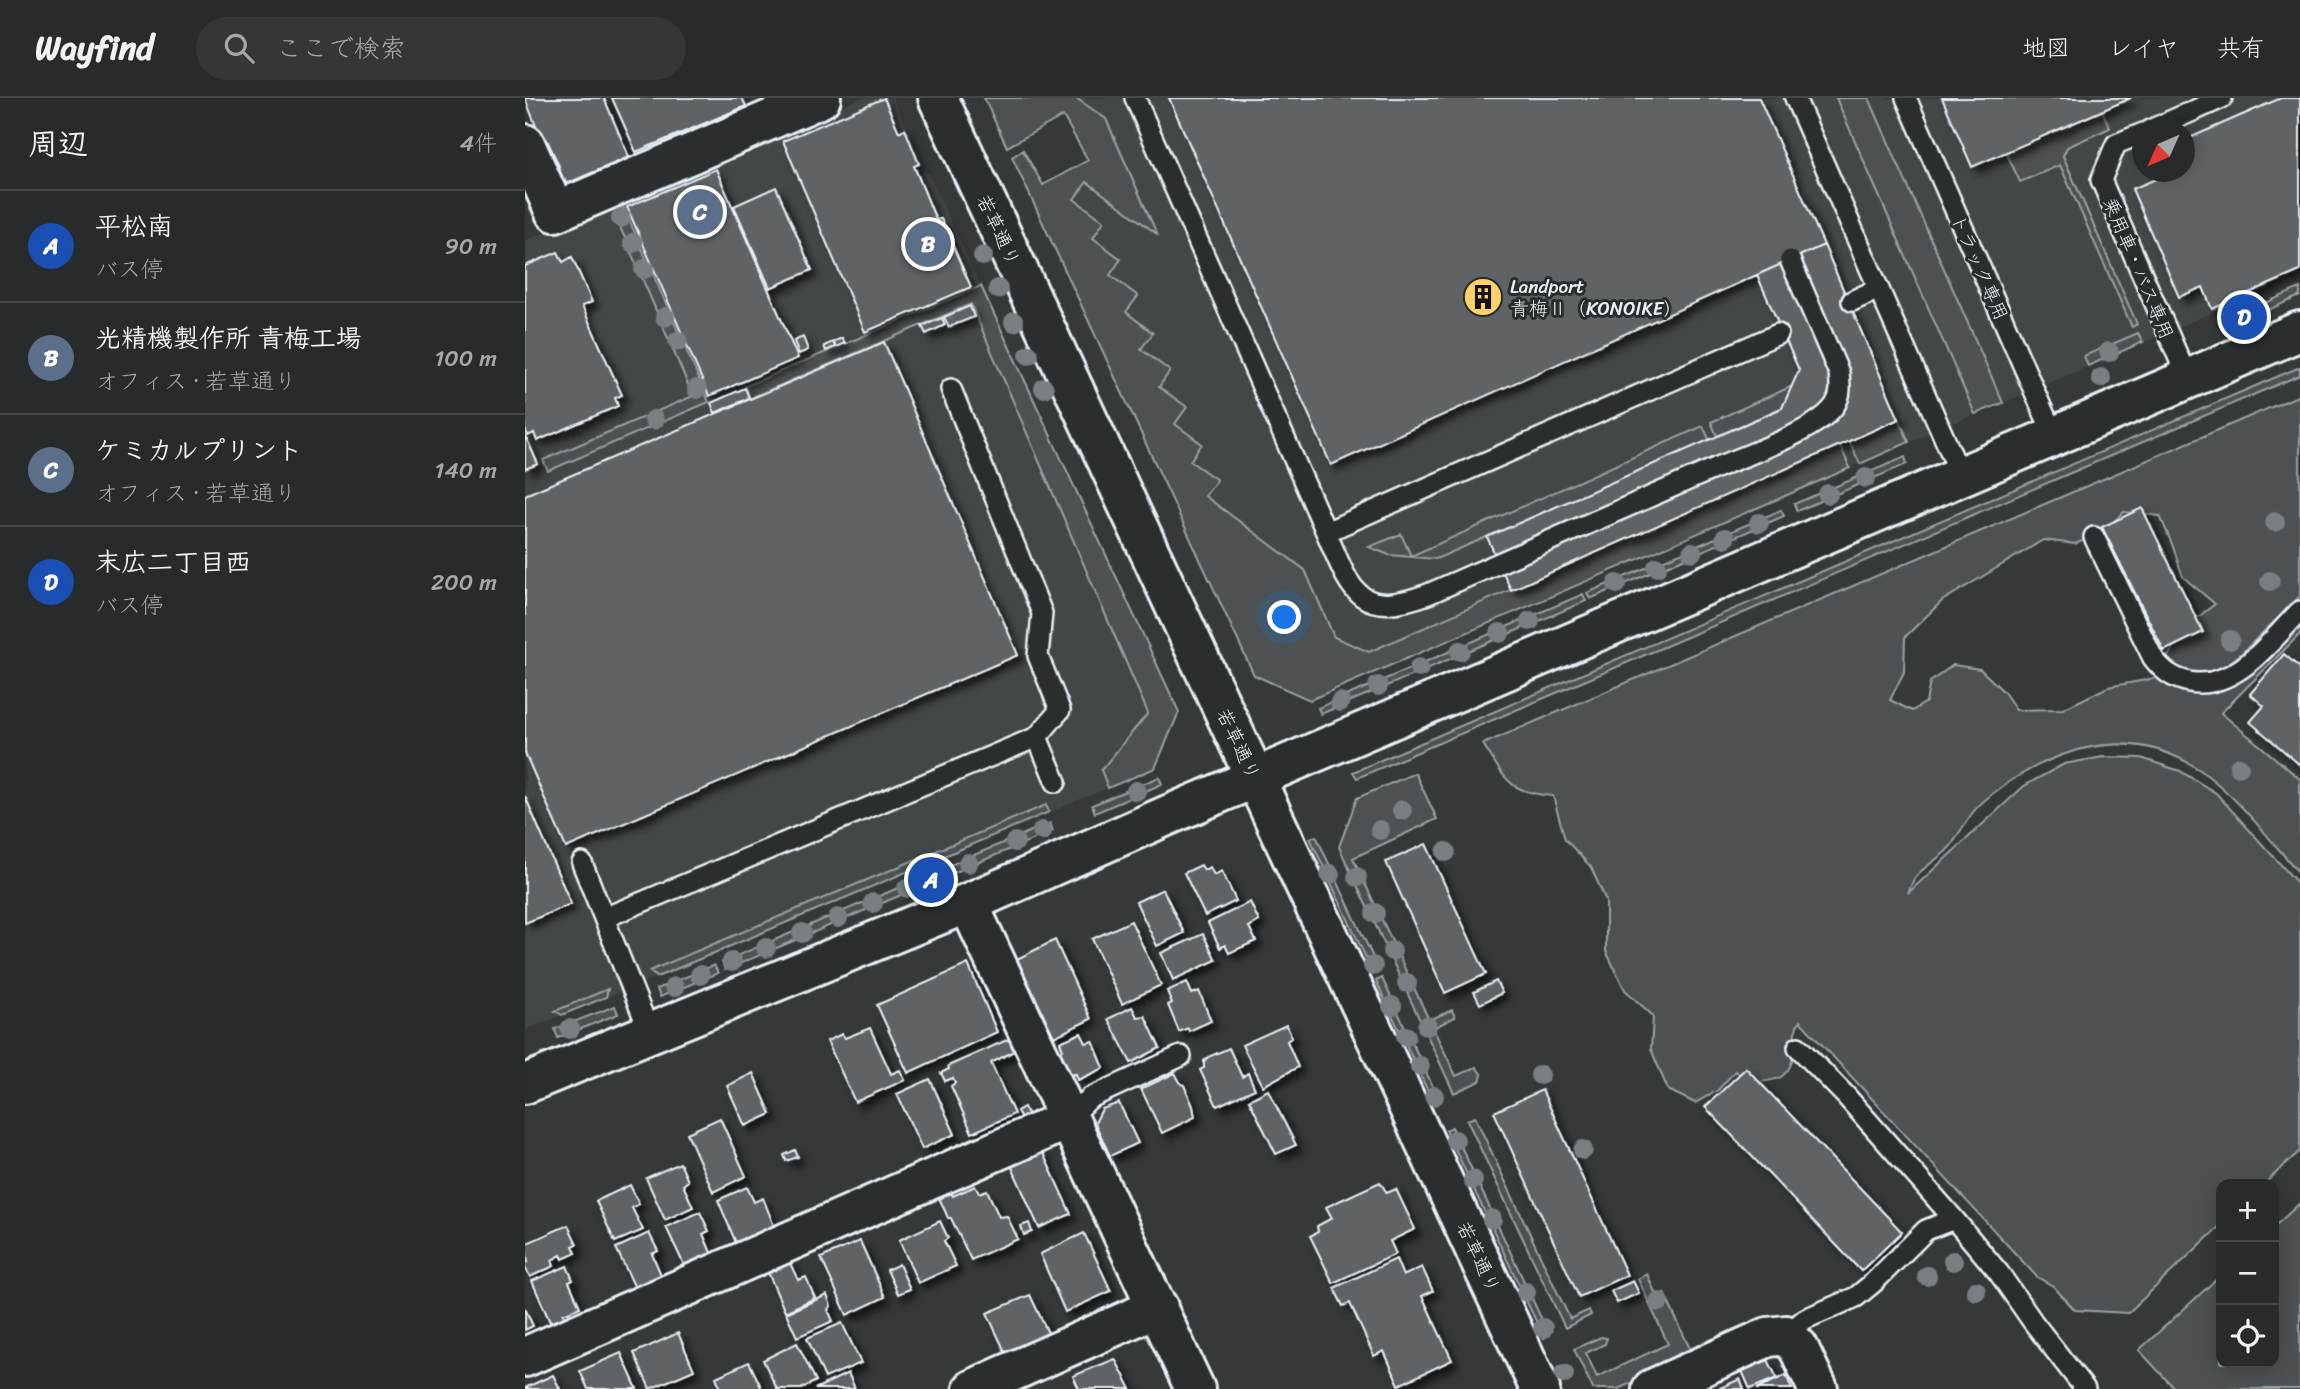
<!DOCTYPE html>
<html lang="ja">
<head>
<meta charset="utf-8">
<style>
	:root { --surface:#282b2c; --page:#343738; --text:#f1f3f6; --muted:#a5a7a9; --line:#444748; --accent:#bca0f2 }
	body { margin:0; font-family:Sriracha,"Klee One",sans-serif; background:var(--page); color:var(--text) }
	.controls { position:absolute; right:21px; bottom:21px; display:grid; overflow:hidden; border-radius:14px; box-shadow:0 4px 18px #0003 }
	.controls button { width:63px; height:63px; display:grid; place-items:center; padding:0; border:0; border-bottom:2px solid var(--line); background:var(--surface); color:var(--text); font:35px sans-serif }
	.compass { position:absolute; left:1607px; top:21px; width:63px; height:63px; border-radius:50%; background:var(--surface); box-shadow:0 4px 18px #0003; rotate:225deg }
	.you { position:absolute; left:760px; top:520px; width:24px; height:24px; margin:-18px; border:5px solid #fff; border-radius:50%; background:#1a73e8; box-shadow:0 0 0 10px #1a73e833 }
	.badge { display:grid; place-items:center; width:46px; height:46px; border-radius:50%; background:var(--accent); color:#fff; font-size:23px; font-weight:700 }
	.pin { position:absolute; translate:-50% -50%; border:4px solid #fff; box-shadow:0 2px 7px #0006 }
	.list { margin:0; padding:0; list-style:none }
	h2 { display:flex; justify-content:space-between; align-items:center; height:91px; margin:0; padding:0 28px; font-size:30px }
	h2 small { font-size:23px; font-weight:400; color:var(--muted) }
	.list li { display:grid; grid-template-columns:46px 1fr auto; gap:21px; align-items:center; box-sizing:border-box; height:112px; padding:0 28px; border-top:2px solid var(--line) }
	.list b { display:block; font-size:26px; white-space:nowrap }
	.list p { margin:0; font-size:23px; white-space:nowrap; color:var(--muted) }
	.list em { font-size:23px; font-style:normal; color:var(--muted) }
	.icon { flex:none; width:38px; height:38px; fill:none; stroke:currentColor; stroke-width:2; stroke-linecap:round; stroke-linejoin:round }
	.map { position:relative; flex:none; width:1775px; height:1291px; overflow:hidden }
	header { display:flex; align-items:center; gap:42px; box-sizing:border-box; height:98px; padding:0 35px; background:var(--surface); border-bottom:2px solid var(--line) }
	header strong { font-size:33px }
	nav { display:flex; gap:38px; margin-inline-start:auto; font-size:24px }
	.search { width:490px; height:63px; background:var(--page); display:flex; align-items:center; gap:18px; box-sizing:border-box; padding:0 24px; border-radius:38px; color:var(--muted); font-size:26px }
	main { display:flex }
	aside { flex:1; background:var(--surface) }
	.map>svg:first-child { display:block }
	.built { fill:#424647; fill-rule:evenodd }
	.green { fill:#4d5152; stroke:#9aa1a5; stroke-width:2 }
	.building { fill:#5f6365; stroke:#e8f1f8; stroke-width:2; filter:url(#shadow) }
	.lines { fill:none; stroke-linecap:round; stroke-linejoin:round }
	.service-casing { stroke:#e8f1f8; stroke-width:24 }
	.minor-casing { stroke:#e8f1f8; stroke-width:44 }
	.tertiary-casing { stroke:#e8f1f8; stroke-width:44 }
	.service { stroke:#2a2d2e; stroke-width:19 }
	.minor { stroke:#2a2d2e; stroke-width:38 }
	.tertiary { stroke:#2a2d2e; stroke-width:38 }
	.service-bridge-casing { stroke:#e8f1f8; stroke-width:24; stroke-linecap:butt }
	.service-bridge { stroke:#2a2d2e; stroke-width:19 }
	.tree { fill:#7a7f83 }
	.labels { text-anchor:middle; stroke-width:6; stroke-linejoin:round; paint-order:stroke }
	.street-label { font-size:19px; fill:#e8f1f8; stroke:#2a2d2e }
	.poi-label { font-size:19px; fill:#e8f1f8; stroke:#2a2d2e; text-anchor:start }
</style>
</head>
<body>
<header>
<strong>Wayfind</strong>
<div class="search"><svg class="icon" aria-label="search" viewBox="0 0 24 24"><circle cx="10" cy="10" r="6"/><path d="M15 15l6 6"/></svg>ここで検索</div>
<nav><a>地図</a><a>レイヤ</a><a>共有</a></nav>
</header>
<main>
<aside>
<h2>周辺<small>4件</small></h2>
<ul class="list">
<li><span class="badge" style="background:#1a4fb4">A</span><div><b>平松南</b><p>バス停</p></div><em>90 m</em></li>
<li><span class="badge" style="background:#5c6f8a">B</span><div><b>光精機製作所 青梅工場</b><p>オフィス · 若草通り</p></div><em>100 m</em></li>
<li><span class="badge" style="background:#5c6f8a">C</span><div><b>ケミカルプリント</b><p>オフィス · 若草通り</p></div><em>140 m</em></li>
<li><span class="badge" style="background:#1a4fb4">D</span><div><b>末広二丁目西</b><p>バス停</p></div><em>200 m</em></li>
</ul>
</aside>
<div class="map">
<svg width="1775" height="1291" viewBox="0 0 1775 1291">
	<defs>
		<filter id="shadow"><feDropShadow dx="6" dy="6" stdDeviation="3.5" flood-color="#0009"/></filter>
	</defs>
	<rect width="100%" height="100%" fill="#35393a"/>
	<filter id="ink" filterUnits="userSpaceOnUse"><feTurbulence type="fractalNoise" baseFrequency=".0143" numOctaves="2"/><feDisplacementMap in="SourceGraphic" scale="14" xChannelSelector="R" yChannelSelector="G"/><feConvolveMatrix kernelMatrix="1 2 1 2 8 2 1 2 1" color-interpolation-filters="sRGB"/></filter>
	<g filter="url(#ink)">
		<path class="built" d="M335,0H368L654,614L630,670L125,882L0,932V143Z
			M459,0H1311L1450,316L785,602L729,577L487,59L498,52L518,87L563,62L538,18L482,49Z
			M1344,0H1775V177L1478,305ZM1618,32H1660V74H1618Z"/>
		<path class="green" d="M459,0H551L581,21L632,136L562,84L549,101L579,123L568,140L596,161L585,177L613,198L601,214L628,235L616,251L645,273L634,289L662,309L650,326L677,346L665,363L692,382L680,398L780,472L809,539L844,554L1315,347L1325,370L785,602L729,577L487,59L498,52L518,87L563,62L538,18L482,49Z
			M1311,0H1344L1478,305L1450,316Z
			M1577,13L1585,30L1542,49L1538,58L1612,226L1607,229L1535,67L1495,84L1481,54Z
			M99,110L184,304L23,373L18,362L168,298L89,115Z
			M456,188L654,614L630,670L583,690L576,672L623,615L446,206L225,300L221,288Z
			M1775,190V198L1741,213L1738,206Z
			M1613,235L1618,244L1563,268L1559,258Z
			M1775,269V277L832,680L828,674Z
			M1272,286L1278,300L1192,338L1186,324Z
			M1775,297V498C1762,511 1749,524 1735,537C1707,566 1680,592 1641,562L1660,529L1690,506L1658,479L1647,446L1635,418L1599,414L1575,436L1550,446L1518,442L1417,503L1380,539L1379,574L1365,602L1387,613L1401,604L1405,584L1428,567L1455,571L1479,594L1491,612L1538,611L1583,589L1631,580C1695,619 1733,570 1775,527V536L1696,615L1775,681V776C1745,742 1712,698 1675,672C1614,631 1549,644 1490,680C1476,689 1460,700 1449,713C1441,723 1435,734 1428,745C1419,760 1399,766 1389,781C1387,785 1385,791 1383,795L1499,688L1539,666L1578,659L1616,660L1655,673L1691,695L1775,788V1053L1739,1086H1696V1127L1603,1215L1550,1212L1528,1188L1512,1179L1275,923C1262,940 1277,964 1256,979C1250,983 1237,983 1229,985L1210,973L1193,992L1170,1005L1143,992L1126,951L1128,918L1100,892L1081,853V803L1066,769L1040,741L1028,698C983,694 981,682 958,646Z
			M1374,321L1384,344L1335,366L1324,343Z
			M1178,328L1184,341L1182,343L911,461L864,457L844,449L876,436L886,458Z
			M1380,359L1382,366L1272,413L1269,406Z
			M1256,412L1259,418L1065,501L1062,495Z
			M1058,496L1061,503L796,616L793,610Z
			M890,675L912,721L828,760L904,922L927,912L930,919L908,930L931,978L951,969L957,977L955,983L929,995L814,749L832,700Z
			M634,679L637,686L570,715L567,707Z
			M521,707L524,714L132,879L124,873Z
			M525,725L528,733L426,776L423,768Z
			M791,738L853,870L847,873L785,740Z
			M392,782L395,789L200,872L197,864Z
			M189,867L193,875L135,899L132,891Z
			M857,880L914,1002L908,1004L851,883Z
			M83,891L81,899L37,917L30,913Z
			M90,908L93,916L33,940L30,931Z
			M950,1019L1045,1221L1064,1212L1066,1217L1040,1230L942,1022Z
			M927,1029L1024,1237L1019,1240L921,1032Z
			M1775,1105V1291H1650L1614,1252L1696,1177V1265H1749V1129Z
			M1122,1176L1132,1199L1139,1195L1168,1257L1093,1291H1068L1049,1251L1076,1239L1082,1240L1080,1246L1061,1255L1072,1279L1143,1246L1113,1181Z"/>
		<path class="building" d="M0,0H79L104,59L41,86L40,82L34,85L28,70L34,68L23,44L18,46Z
			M87,0H217L221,8L111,54Z
			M359,0L374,34L380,31L394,66L389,68L411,122L416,121L446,189L340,234L258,43Z
			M644,0H1234L1299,147L806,367Z
			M1417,0H1606L1447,69Z
			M1756,0H1775V173L1687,211L1678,189L1654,199L1607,91L1631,81L1628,74H1660V42Z
			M191,71L273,260L184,298L102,109Z
			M251,89L287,172L245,190L209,108Z
			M1299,147L1374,321L986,492L962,439L1257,310L1274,272L1232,177Z
			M33,154L38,164L47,159L67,204L57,208L97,297L90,300L93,308L12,343L9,335L3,338L0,331V168Z
			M445,208L449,219L424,229L419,219Z
			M417,220L420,227L401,236L397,228Z
			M278,239L283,252L274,256L269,243Z
			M317,240L320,245L311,249L308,244Z
			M308,244L310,249L301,253L299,248Z
			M359,244L493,557L41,750L0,655V397Z
			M220,290L224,300L190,315L186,305Z
			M0,337L13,366L0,371Z
			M1617,410L1678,534L1639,553L1577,429Z
			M1759,556L1775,570V667L1725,624L1739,608L1725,596Z
			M0,698L46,806L0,825Z
			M901,746L961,876L920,895L861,764Z
			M676,767L679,772L685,769L689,777L697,773L711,803L680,818L659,775Z
			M638,791L659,835L632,848L611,804Z
			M725,804L734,823L724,829L731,843L704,855L700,847L695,850L683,825Z
			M606,823L636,887L597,906L567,841Z
			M678,836L691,862L648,882L636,855Z
			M530,842L566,921L529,939L492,861Z
			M443,866L472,934L383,975L352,907Z
			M971,883L977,895L955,906L949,894Z
			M662,884L667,896L674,893L686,923L664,933L663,930L654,934L643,907L647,905L642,893Z
			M607,909L612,919L620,918L635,950L606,965L583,921Z
			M761,927L767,939L762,943L773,969L738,988L717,947Z
			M345,930L366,976L375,972L380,982L330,1004L302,943L317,936L320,940Z
			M556,935L561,945L568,943L579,970L553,982L551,976L545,977L534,954L538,952L535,944Z
			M484,941L489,953L466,965L489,1016L447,1035L426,988L430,985L428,980L420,983L416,975L424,971L423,968Z
			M704,950L717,979L723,975L730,991L692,1008L675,972L679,970V963L683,959Z
			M1221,970L1377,1134L1336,1173L1180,1009Z
			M228,975L246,1016L220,1028L202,988Z
			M650,975L656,986L659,987L668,1008L670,1019L637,1035L616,991Z
			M405,981L430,1036L397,1051L372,996Z
			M743,992L771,1047L751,1056L724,1002Z
			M1017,992L1102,1177L1054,1199L969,1014Z
			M594,1005L613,1045L585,1058L570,1025L577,1011Z
			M499,1009L504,1019L497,1022L492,1013Z
			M195,1020L221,1078L188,1094L162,1035Z
			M270,1052L273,1059L261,1063L259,1057Z
			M517,1053L546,1116L514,1130L486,1067Z
			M155,1065L163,1083L158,1087L168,1109L140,1122L121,1080Z
			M855,1084L862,1095L871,1091L890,1131L865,1143L871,1156L808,1185L785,1138L793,1134L792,1128L807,1120L801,1109Z
			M105,1087L114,1106L107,1110L118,1132L90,1144L71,1103Z
			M450,1088L454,1095L462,1092L474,1119L482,1118L493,1141L446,1162L426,1120H423L412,1095L423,1090L428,1098Z
			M222,1089L229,1104L238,1100L249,1128L211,1145L193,1102Z
			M175,1114L184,1133L178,1136L187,1157L159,1167L141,1129Z
			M415,1123L423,1140L419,1143L431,1168L393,1185L374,1142Z
			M504,1125L507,1134L499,1137L496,1128Z
			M43,1127L52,1146L48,1148L51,1155L38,1161L36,1157L27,1162L29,1168L5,1179L0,1169V1165L3,1164L0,1146Z
			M124,1135L133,1153L127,1156L137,1179L111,1192L91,1150Z
			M559,1135L586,1193L540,1214L515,1156Z
			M335,1143L360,1199L322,1217L296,1160Z
			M871,1161L878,1178L897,1169L908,1193L897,1198L927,1262L874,1287L859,1253L849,1258L825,1205L818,1208L809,1190Z
			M264,1163L273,1182L281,1179L290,1200L260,1214L242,1172Z
			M374,1166L385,1191L373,1196L362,1172Z
			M42,1168L48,1182L44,1184L55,1209L38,1216L40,1221L25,1224L7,1183Z
			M1108,1183L1114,1195L1092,1205L1086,1193Z
			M302,1197L306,1208L303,1212L308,1223L272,1239L261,1215Z
			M505,1197L525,1239L482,1258L462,1215Z
			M0,1210L8,1228L0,1232Z
			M317,1225L336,1265L300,1280L282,1240Z
			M153,1235L169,1272L125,1291L109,1255Z
			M272,1245L291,1283L276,1291H252L238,1262Z
			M96,1255L112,1291H63L55,1273Z
			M590,1261L606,1291H554L548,1278Z
			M1243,1262L1252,1280L1225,1291L1217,1273Z
			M224,1264L237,1291H196L191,1279Z
			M323,1275L330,1291H290Z
			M28,1277L35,1291H0V1290Z
			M1261,1277L1267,1291H1232Z
			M1215,1281L1219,1291H1193Z"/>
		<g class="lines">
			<g class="service-casing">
				<path id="service" d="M610,0L801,434L1253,236
					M1270,0L1436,378
					M1381,0L1529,338
					M1625,32L1697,0
					M1618,35L1591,46L1576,82L1663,281
					M1327,203L1353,191
					M801,434C826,492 832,522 903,496L1193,369
					M1569,439L1628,560C1638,573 1647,580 1664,584C1711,593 1746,542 1775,513
					M512,639L531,684
					M57,765L125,935
					M79,820L512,639L535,612L513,558L517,515L426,291
					M1273,949L1321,998L1429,1121L1474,1175L1508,1224L1560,1291
					M544,1021L565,1000L656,958
					M1261,1237L1280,1221L1331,1199L1348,1185L1401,1132L1429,1121"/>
			</g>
			<g class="minor-casing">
				<path id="minor" d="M0,46L30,114L296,0
					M443,805L670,1291
					M0,1259L544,1021
					M448,1291L633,1209
					M1127,1291L1243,1239L1261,1237L1273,1249L1293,1291"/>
			</g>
			<g class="tertiary-casing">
				<path id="tertiary" d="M413,0L1015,1291
					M0,986L443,805L641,718L1775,233"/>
			</g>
			<use href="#service" class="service"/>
			<use href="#minor" class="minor"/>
			<use href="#tertiary" class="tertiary"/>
			<g class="service-bridge-casing">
				<path id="service-bridge" d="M1193,369C1223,356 1293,333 1310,307C1317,296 1315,286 1314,275L1265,162"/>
			</g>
			<use href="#service-bridge" class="service-bridge"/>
		</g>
		<g class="tree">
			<circle cx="96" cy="120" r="10"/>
			<circle cx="108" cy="145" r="10"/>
			<circle cx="458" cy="158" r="10"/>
			<circle cx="119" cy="171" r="10"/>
			<circle cx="473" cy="191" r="10"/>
			<circle cx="140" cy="219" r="10"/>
			<circle cx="489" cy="224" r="10"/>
			<circle cx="153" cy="243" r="10"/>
			<circle cx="1584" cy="254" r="10"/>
			<circle cx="504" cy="257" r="10"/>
			<circle cx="1576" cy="280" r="10"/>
			<circle cx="519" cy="290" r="10"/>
			<circle cx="172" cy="291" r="10"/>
			<circle cx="129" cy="322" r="10"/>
			<circle cx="1341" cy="380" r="10"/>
			<circle cx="1303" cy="396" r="10"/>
			<circle cx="1750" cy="424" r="10"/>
			<circle cx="1234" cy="425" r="10"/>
			<circle cx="1200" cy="440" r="10"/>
			<circle cx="1167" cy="454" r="10"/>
			<circle cx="1132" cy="469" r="10"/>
			<circle cx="1745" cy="483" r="10"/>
			<circle cx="1092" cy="486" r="10"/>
			<circle cx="1005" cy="523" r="10"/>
			<circle cx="975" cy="535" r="10"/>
			<circle cx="1705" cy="542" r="10"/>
			<circle cx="935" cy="553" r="10"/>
			<circle cx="894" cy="570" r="10"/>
			<circle cx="853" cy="588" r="10"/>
			<circle cx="815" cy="604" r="10"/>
			<circle cx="1714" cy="669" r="10"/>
			<circle cx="611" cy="693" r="10"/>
			<circle cx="877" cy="712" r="10"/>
			<circle cx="855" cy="732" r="10"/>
			<circle cx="517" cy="733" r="10"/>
			<circle cx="490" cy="744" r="10"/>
			<circle cx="921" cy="754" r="10"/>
			<circle cx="443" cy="765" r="10"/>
			<circle cx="805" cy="776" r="10"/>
			<circle cx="832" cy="779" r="10"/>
			<circle cx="382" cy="790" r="10"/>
			<circle cx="348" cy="805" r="10"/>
			<circle cx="850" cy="815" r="10"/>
			<circle cx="313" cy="820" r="10"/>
			<circle cx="277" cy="835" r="10"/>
			<circle cx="241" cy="850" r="10"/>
			<circle cx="867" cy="853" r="10"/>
			<circle cx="207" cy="864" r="10"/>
			<circle cx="848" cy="868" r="10"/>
			<circle cx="175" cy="877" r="10"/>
			<circle cx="882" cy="885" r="10"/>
			<circle cx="149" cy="889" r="10"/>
			<circle cx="867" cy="908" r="10"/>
			<circle cx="902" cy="928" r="10"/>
			<circle cx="45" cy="931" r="10"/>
			<circle cx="881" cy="938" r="10"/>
			<circle cx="895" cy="968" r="10"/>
			<circle cx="1015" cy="977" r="10"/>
			<circle cx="909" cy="998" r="10"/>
			<circle cx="930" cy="1042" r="10"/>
			<circle cx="1058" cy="1052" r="10"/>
			<circle cx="948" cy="1082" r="10"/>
			<circle cx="967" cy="1121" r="10"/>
			<circle cx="1428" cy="1163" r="10"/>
			<circle cx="1402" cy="1178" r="10"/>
			<circle cx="1451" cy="1193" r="10"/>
			<circle cx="1001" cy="1194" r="10"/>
			<circle cx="1134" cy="1204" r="10"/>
			<circle cx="1018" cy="1230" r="10"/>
			<circle cx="1039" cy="1276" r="10"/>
		</g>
	</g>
	<defs>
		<g id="building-disc" transform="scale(2.0125)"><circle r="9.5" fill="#ffd166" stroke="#2a2d2e"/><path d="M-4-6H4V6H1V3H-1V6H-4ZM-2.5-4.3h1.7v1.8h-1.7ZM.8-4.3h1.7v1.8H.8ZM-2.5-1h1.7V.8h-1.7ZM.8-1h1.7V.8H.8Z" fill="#111"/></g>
	</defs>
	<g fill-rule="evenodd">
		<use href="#building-disc" x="958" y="199"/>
	</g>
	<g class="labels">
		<g class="street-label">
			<text transform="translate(474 132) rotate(65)" y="7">若草通り</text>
			<text transform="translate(1455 169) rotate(66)" y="7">トラック専用</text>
			<text transform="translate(1614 170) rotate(67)" y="7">乗用車・バス専用</text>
			<text transform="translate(714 646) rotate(65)" y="7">若草通り</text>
			<text transform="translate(954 1159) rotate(65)" y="7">若草通り</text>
		</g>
		<g class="poi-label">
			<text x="985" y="195">Landport<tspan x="985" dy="22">青梅Ⅱ（KONOIKE）</tspan></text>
		</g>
	</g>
</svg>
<div class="controls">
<button>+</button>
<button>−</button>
<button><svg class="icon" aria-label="locate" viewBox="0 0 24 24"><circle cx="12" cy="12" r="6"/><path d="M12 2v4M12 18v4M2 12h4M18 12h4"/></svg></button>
</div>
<svg class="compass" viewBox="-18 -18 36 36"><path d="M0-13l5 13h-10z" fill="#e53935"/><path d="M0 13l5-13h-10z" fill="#a5a7a9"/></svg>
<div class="you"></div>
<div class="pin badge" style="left:406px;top:782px;background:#1a4fb4">A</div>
<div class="pin badge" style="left:403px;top:146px;background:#5c6f8a">B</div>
<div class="pin badge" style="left:175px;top:114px;background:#5c6f8a">C</div>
<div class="pin badge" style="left:1719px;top:219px;background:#1a4fb4">D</div>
</div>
</main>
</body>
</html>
